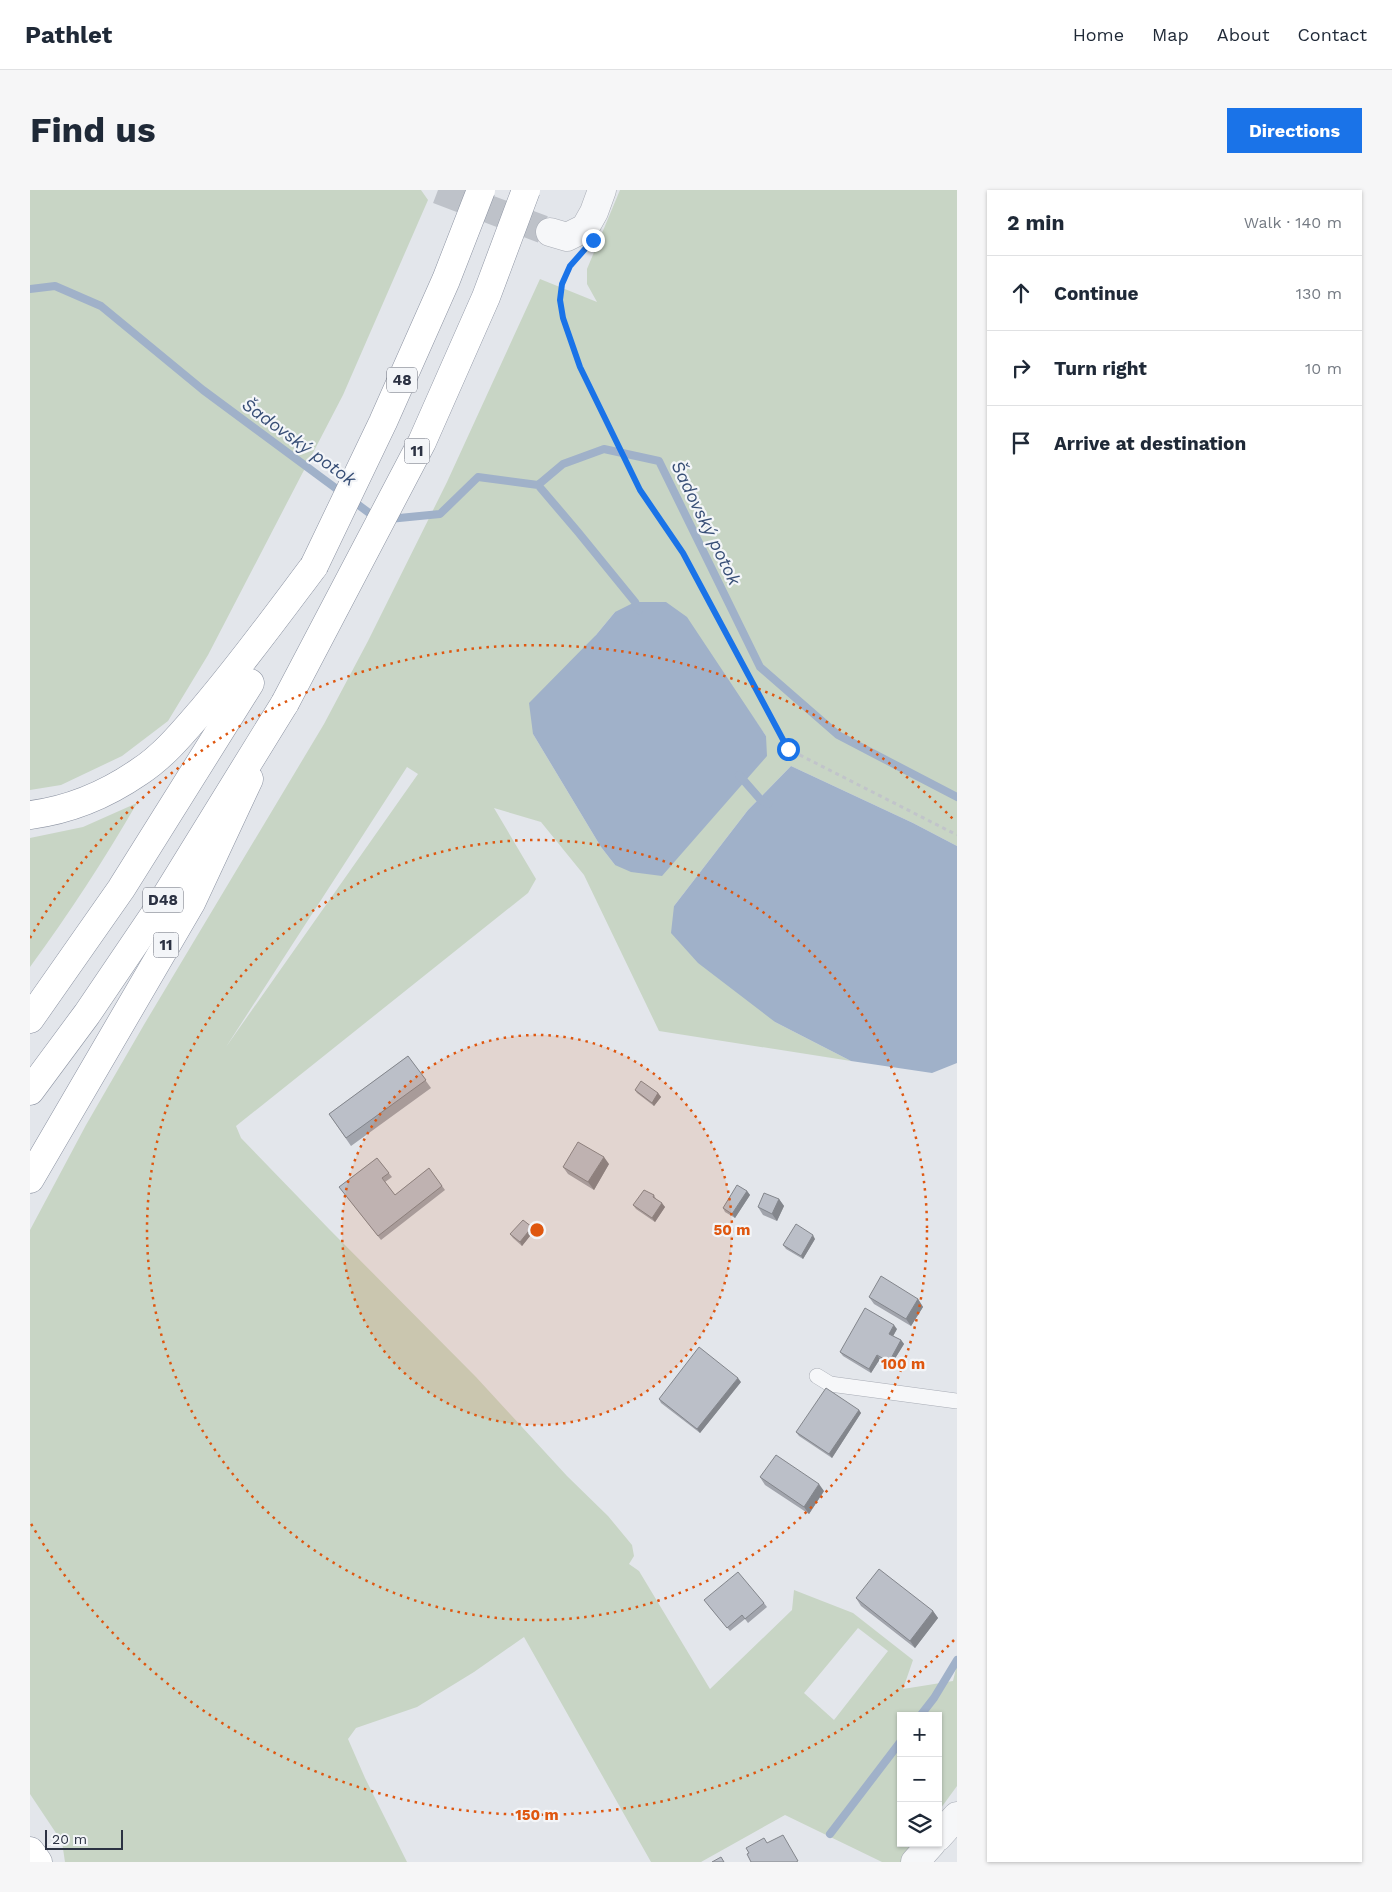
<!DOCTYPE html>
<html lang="en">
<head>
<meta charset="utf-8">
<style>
	:root { --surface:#fff; --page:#f6f6f7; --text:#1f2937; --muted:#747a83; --line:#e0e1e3; --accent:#1a73e8 }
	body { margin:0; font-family:"Work Sans",sans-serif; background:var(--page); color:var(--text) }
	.controls { position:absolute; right:15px; bottom:15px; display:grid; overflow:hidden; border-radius:0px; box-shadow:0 1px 4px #0004 }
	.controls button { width:45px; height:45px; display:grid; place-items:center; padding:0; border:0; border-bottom:1px solid var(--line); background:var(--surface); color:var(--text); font:25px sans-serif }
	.scale { position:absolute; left:15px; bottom:12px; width:78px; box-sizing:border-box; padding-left:5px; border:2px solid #2c3243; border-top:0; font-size:14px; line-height:18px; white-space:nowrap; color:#2c3243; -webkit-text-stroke:4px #f3f5f8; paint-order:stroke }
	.stop { position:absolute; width:15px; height:15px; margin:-11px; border:4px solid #1a73e8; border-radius:50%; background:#fff }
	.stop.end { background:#1a73e8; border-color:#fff; box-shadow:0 1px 5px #0008 }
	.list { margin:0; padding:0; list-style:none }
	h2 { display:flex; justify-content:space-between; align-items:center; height:65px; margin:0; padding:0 20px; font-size:21px }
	h2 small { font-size:16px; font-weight:400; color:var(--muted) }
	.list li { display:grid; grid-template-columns:32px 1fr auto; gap:15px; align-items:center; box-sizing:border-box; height:75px; padding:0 20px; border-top:1px solid var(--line) }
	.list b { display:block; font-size:19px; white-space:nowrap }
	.list em { font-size:16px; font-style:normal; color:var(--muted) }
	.icon { flex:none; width:28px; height:28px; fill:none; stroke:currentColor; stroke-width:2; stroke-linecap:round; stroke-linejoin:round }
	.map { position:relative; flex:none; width:927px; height:1672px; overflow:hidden; border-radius:0px }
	header { display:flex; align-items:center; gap:30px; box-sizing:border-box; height:70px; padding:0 25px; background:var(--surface); border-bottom:1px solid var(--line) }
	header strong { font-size:24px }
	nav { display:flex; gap:28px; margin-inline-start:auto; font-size:18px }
	.intro { display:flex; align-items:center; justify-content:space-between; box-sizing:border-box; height:120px; padding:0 30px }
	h1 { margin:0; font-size:35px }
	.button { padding:12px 22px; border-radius:0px; background:var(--accent); color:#fff; font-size:18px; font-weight:700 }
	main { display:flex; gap:30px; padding:0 30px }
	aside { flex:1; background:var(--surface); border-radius:0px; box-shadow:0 1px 4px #0004 }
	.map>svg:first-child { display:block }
	.green { fill:#c8d5c5; fill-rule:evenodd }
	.water { fill:#a0b1c9 }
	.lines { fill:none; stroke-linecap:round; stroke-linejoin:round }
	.stream { stroke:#a0b1c9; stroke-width:8 }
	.minor-tunnel { stroke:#bec2c9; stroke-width:28; stroke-dasharray:28 14; stroke-linecap:butt }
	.service-casing { stroke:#a8acb5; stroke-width:16 }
	.minor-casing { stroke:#a8acb5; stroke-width:29 }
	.trunk-casing { stroke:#8b92a1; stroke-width:29 }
	.motorway-casing { stroke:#8b92a1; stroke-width:29 }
	.path { stroke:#c1c4ca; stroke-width:3; stroke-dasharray:4 4; stroke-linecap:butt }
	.service { stroke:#f6f7f9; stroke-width:15 }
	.minor { stroke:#f6f7f9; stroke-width:28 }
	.trunk { stroke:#fff; stroke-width:28 }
	.motorway { stroke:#fff; stroke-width:28 }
	.trunk-bridge-casing { stroke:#8b92a1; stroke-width:29; stroke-linecap:butt }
	.trunk-bridge { stroke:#fff; stroke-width:28 }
	.wall { fill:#a1a4ac }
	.shaded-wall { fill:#83868c }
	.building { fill:#bbbfc8; stroke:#83868c }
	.route { stroke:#1a73e8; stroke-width:6 }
	.ring { fill:none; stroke:#df570f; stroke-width:2.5; stroke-dasharray:2.5 5 }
	.labels { text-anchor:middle; stroke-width:4.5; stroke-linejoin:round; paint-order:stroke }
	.shield { fill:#f3f5f8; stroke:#686c79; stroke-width:1 }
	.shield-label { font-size:15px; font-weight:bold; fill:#2c3243 }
	.water-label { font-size:18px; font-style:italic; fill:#374e76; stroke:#f3f5f8 }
	.centre { fill:#df570f; stroke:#f3f5f8; stroke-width:2.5 }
	.ring-label { font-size:15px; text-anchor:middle; font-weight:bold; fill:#df570f; stroke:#f3f5f8; stroke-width:4.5; stroke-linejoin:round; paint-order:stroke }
</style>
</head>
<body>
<header>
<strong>Pathlet</strong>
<nav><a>Home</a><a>Map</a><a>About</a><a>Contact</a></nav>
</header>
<div class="intro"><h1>Find us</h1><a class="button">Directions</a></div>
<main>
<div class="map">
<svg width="927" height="1672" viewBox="0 0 927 1672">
	<rect width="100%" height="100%" fill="#e3e6eb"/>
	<path class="green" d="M0,0H391L398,10L313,205L178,465L138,531L92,566L31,595L0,600Z
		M590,0H927V656L883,633L761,576L718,620L644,716L745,832L821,871L629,841L554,685L511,632L464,618L506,689L498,703L206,936L211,948L299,1039L446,1187L537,1286L578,1326L602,1355L604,1366L599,1374L609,1381L680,1499L762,1420L764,1400L823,1423L883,1470L873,1499L923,1491L927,1474V1596L908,1622V1526H871V1653H885L871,1672H852L755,1625L671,1672H621L494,1447L444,1482L387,1517L326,1538L318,1549L335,1588L377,1672H35L32,1652L0,1604V1040L56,935L115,833L294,534L338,451L417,292L510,89L567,112L557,94V79ZM585,422L706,503L736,546L585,675L571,657L503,544L566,445ZM377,577L388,584L196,857ZM828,1438L858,1461L804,1530L774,1503Z
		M107,613C74,670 39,724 0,777V648L53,637Z"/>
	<path class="water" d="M605,412H636L657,427L736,546L737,566L632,686L601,682L585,675L571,657L503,544L499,513L566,445L585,422Z
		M761,576L883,633L927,656V873L902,883L821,871L745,832L668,773L641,743L644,716L718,620Z"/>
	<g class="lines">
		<path class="stream" d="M0,99L25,96L71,116L173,200L346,328
			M508,295L548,342L605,412L609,420
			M359,329L410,324L448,287L508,295L533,274L574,259L629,271L730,477L808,545L927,607
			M709,585L730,609L738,614
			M890,1526L904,1508L927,1470
			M800,1644L871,1551"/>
		<path class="minor-tunnel" d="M408,0L520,42"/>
		<g class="service-casing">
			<path id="service" d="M787,1186L800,1194L927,1211"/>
		</g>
		<g class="minor-casing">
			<path id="minor" d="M520,42L537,47L555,38L564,22L572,0
				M908,1647L927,1626
				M885,1672L902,1653"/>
		</g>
		<g class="trunk-casing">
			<path id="trunk" d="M0,625C39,620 77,604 109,582C135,565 154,541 174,518C213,472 248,424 284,376
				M0,989L161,713L219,589
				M0,1661L8,1672"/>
		</g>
		<g class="motorway-casing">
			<path id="motorway" d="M0,829L91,699L220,493
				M0,901L57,824L126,722L255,513"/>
		</g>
		<path class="path" d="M544,72L532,94L530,110L533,128L549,177L610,300L653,363L758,559L927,645"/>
		<use href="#service" class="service"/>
		<use href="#minor" class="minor"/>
		<use href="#trunk" class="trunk"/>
		<use href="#motorway" class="motorway"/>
		<g class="trunk-bridge-casing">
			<path id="trunk-bridge" d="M284,376L353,232L416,90L451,0
				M255,513L392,252L456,107L496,0"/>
		</g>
		<use href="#trunk-bridge" class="trunk-bridge"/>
	</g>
	<path class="wall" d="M378,866L401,898L321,956L299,924Z
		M605,900L628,903L631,907L624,916L607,903Z
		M347,968L362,987L355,992L365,1005L399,978L415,1000L351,1050L309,997Z
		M579,974L564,1000L538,984L533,977Z
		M717,1001L720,1005L705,1028L695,1022L693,1018Z
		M624,1005L626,1009L635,1017L625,1032L606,1019L603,1015Z
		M749,1009L754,1016L747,1031L733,1025L728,1017Z
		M504,1041L492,1056L483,1048L480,1044Z
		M785,1049L773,1069L756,1059L753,1055Z
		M839,1107L888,1109L893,1117L881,1136L844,1114Z
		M867,1139L863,1146L871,1150L874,1154L861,1175L850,1169L841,1183L813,1166L810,1162Z
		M711,1192L670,1243L631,1213L629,1209Z
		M829,1220L831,1223L802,1268L769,1246L766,1242Z
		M730,1287L794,1301L779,1324L735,1295Z
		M826,1408L903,1421L908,1428L885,1458L831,1416Z
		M734,1413L737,1417L718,1433L715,1429L700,1441L677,1414Z"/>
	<path class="shaded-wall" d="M628,903L631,907L624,916L622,913Z
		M574,967L579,974L564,1000L558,992Z
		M717,1001L720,1005L705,1028L702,1024Z
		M749,1009L754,1016L747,1031L742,1024Z
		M632,1013L635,1017L625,1032L622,1028Z
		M502,1037L504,1041L492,1056L490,1052Z
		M783,1045L785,1049L773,1069L771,1066Z
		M888,1109L893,1117L881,1136L876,1129Z
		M864,1135L867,1139L862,1148L859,1144Z
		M871,1150L874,1154L861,1175L859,1172Z
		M847,1165L850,1169L841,1183L839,1179Z
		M708,1188L711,1192L670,1243L667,1239Z
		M829,1220L831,1223L802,1268L799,1264Z
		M789,1294L794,1301L779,1324L774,1317Z
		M903,1421L908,1428L885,1458L880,1451Z"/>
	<path class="building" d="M378,866L396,890L316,948L299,924Z
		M611,891L628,903L622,913L605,900Z
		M548,952L574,967L558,992L533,977Z
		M347,968L359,983L352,988L365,1005L399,978L412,996L348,1046L309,997Z
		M707,995L717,1001L702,1024L693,1018Z
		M614,1000L624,1005L623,1007L632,1013L622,1028L603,1015Z
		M734,1003L749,1009L742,1024L728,1017Z
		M493,1030L502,1037L490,1052L480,1044Z
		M766,1034L783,1045L771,1066L753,1055Z
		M851,1086L888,1109L876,1129L839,1107Z
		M835,1118L864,1135L859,1144L871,1150L859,1172L847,1165L839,1179L810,1162Z
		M669,1157L708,1188L667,1239L629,1209Z
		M796,1198L829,1220L799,1264L766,1242Z
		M746,1265L789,1294L774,1317L730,1287Z
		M849,1379L903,1421L880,1451L826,1408Z
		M708,1382L734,1413L715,1429L712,1425L697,1438L674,1410Z
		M753,1645L768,1671L766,1672H721L717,1664L719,1663L716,1658L734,1648L737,1653Z
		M691,1667L694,1672H682Z"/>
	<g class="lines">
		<path class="route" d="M563,50L540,76L532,94L530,110L533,128L550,177L610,300L653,363L758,559"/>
	</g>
	<circle cx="507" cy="1040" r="195" fill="#df570f" fill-opacity=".12"/>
	<g class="ring">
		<circle cx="507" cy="1040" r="195"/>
		<circle cx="507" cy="1040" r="390"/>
		<path d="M924 1450A585 585 0 0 1 0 1332M0 748A585 585 0 0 1 924 630"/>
	</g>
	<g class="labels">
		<g class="shield">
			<rect x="357" y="177.5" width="30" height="25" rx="4"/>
			<rect x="374.5" y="248.5" width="25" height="25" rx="4"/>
			<rect x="113" y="697.5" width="40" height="25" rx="4"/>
			<rect x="123.5" y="742.5" width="25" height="25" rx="4"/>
		</g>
		<g class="shield-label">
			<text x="372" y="195">48</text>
			<text x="387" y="266">11</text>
			<text x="133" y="715">D48</text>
			<text x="136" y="760">11</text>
		</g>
		<g class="water-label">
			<text transform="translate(269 252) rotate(36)" y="6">Šadovský potok</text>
			<text transform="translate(676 333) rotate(64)" y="6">Šadovský potok</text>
		</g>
	</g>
	<circle cx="507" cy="1040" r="8" class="centre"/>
	<g class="ring-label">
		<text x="702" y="1045">50 m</text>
		<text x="873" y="1179">100 m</text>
		<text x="507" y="1630">150 m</text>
	</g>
</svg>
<div class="controls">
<button>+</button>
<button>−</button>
<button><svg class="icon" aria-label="layers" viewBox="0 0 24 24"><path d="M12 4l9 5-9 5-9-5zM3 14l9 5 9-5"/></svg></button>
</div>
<div class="scale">20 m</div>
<div class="stop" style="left:758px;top:559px"></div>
<div class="stop end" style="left:563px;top:50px"></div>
</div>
<aside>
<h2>2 min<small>Walk · 140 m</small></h2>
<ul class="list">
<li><svg class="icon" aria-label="ahead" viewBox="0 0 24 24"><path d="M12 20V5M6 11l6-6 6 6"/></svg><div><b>Continue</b></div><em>130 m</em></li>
<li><svg class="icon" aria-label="right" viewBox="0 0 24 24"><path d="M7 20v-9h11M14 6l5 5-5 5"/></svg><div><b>Turn right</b></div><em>10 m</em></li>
<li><svg class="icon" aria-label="arrive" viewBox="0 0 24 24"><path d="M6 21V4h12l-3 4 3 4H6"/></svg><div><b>Arrive at destination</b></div></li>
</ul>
</aside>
</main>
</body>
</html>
